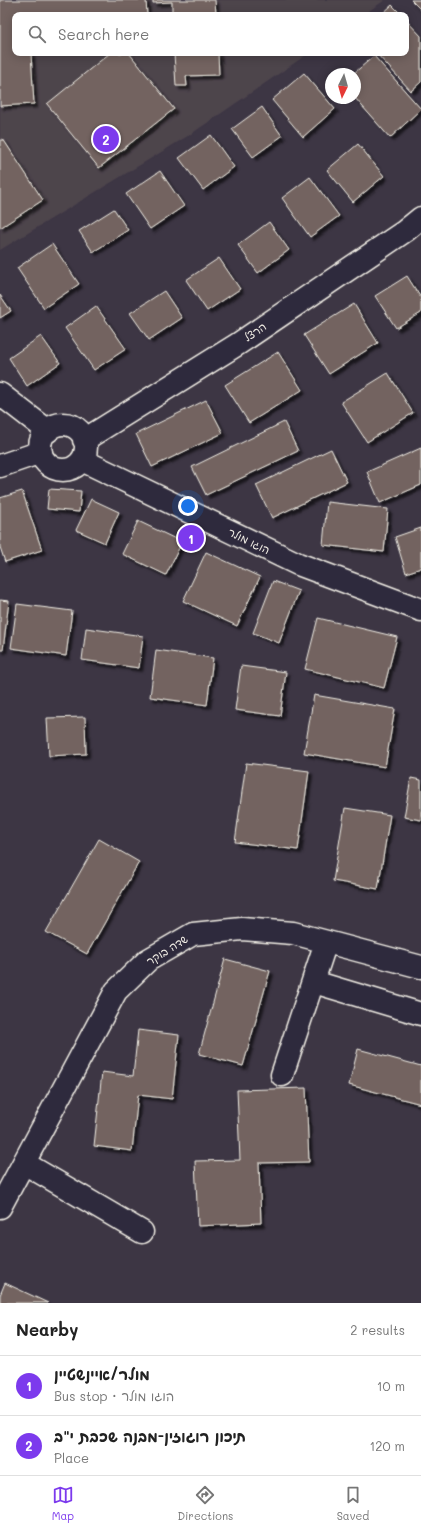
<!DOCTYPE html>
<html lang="en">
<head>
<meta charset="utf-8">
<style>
	:root { --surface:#fff; --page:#f6f6f6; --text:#222; --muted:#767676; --line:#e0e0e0; --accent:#7c3aed }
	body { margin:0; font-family:Mali,"Playpen Sans Hebrew",sans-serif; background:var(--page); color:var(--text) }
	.compass { position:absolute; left:325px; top:68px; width:36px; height:36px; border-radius:50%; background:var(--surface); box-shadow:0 2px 10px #0003; rotate:185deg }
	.you { position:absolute; left:188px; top:506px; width:14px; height:14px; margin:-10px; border:3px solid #fff; border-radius:50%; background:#1a73e8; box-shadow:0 0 0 6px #1a73e833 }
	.badge { display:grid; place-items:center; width:26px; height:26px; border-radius:50%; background:var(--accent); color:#fff; font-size:13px; font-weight:700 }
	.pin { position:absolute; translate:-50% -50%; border:2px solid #fff; box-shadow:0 1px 4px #0006 }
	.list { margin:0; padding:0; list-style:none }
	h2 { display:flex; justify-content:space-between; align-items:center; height:52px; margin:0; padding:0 16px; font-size:17px }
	h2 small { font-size:13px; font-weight:400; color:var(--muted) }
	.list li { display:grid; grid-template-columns:26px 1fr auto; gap:12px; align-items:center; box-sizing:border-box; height:60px; padding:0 16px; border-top:1px solid var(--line) }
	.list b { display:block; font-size:15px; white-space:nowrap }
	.list p { margin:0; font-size:13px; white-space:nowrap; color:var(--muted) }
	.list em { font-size:13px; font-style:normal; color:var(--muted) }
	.icon { flex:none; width:22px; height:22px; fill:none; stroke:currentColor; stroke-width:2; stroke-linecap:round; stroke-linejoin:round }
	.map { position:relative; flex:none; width:421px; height:1303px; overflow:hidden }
	.search { position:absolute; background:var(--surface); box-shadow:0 2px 10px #0003; left:12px; right:12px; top:12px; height:44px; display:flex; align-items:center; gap:10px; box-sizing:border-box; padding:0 14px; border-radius:8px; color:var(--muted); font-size:15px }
	.sheet { height:172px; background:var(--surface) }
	nav { display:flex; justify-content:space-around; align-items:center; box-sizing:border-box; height:56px; border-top:1px solid var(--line); background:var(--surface); font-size:11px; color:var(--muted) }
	nav a { display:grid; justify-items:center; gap:2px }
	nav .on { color:var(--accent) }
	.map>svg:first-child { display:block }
	.built { fill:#4d444c }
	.building { fill:#736460; stroke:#f4f1e8; filter:url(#shadow) }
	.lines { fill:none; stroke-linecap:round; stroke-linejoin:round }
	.minor-casing { stroke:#f4f1e8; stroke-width:25 }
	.minor { stroke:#2f2a3d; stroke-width:22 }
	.labels { text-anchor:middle; stroke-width:4; stroke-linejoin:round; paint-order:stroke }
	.street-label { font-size:11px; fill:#f4f1e8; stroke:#2f2a3d }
</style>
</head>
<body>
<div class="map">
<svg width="421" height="1303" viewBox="0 0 421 1303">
	<defs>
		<filter id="shadow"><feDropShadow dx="3.5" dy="3.5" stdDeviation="1" flood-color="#0009"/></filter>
	</defs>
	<rect width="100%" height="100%" fill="#3d3644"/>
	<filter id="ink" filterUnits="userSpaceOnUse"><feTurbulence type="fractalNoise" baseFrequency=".025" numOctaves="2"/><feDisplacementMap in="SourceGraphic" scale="8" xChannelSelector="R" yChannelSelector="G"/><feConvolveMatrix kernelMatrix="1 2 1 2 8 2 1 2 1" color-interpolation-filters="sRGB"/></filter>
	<g filter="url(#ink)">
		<path class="built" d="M0,0H385L363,15H15V53H309L191,134L0,250Z"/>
		<path class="building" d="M0,0H146L147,15H15V53H31L34,104L0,106Z
			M153,0H215L216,15H172V2L153,3Z
			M411,0H421V10Z
			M392,5L402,15H381Z
			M406,20L421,36V82L411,91L376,53H406Z
			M110,53H129L174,109L99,168L47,104Z
			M174,53H218L219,75L186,76L187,86H176Z
			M374,56L421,109L390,138L355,98V74H353Z
			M304,73L335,109L303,137L272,100Z
			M262,107L282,136L253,157L232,129Z
			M211,135L234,167L203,190L179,158Z
			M3,139L43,200L0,228V141Z
			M358,144L384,176L353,202L327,170Z
			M160,171L184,206L150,229L126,194Z
			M310,177L339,216L310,237L282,198Z
			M114,209L128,230L93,252L79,231Z
			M269,222L289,250L258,273L238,245Z
			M52,244L79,284L44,308L17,268Z
			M219,258L240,289L207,311L186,280Z
			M407,276L421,298V313L396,328L375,296Z
			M164,291L182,318L149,340L130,313Z
			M0,295L11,311L0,318Z
			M354,304L378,343L329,374L304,335Z
			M96,306L126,349L94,370L65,328Z
			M41,336L60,363L27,386L9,358Z
			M278,352L302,390L249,423L225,385Z
			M388,373L413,413L367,442L341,402Z
			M206,400L223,433L152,467L136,434Z
			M284,422L298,451L206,495L192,467Z
			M421,448V485L380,503L367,472Z
			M331,449L347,482L272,518L256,485Z
			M49,489L81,491L79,512L47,509Z
			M22,491L42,550L5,562L0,547V498Z
			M91,499L119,512L105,543L76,530Z
			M327,502L388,509L384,552L323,545Z
			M138,521L182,542L166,575L122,554Z
			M421,528V568L406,573L395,537Z
			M206,552L260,577L237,626L183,601Z
			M273,581L299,591L279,643L253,633Z
			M0,600L9,601L3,650H0Z
			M17,604L72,611L66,656L11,648Z
			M318,618L397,637L384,688L305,669Z
			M86,628L143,636L139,668L82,660Z
			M156,650L213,658L207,705L150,697Z
			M241,666L286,672L280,716L235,710Z
			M314,695L395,709L385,767L304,753Z
			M85,717L86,754L49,756L47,718Z
			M246,763L309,771L298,850L235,842Z
			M411,778L421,780V820L404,817Z
			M345,808L390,815L378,889L333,881Z
			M99,839L139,862L87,954L46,932Z
			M225,959L270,971L243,1066L199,1054Z
			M138,1030L179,1035L172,1099L138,1095L132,1151L94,1146L102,1072L133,1076Z
			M358,1049L421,1066V1104L349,1085Z
			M306,1088L309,1162L259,1163L261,1223L198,1226L195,1161L240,1160L237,1090Z
			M5,1283L48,1303H0V1295Z"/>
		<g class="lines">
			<g class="minor-casing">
				<path id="minor" d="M0,394L48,431
					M40 447a23 23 0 1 1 46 0a23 23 0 1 1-46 0Z
					M84,440L238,344L405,231L421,218
					M82,460L298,564L421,610
					M0,466L41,452
					M314,982L421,1014
					M282,1075L326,942
					M24,1163L142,1232
					M0,1207L116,991L148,960L193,934L242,929L293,933L421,967"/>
			</g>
			<use href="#minor" class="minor"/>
		</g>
	</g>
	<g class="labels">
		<g class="street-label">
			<text transform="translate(255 332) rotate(-34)" y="4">הרצל</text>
			<text transform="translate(249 541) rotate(26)" y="4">הוגו מולר</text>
			<text transform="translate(167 950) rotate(-32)" y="4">שדה בוקר</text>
		</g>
	</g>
</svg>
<svg class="compass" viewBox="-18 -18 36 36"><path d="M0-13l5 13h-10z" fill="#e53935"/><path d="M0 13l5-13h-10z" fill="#767676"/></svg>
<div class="you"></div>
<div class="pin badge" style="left:191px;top:538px">1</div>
<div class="pin badge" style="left:106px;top:139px">2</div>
<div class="search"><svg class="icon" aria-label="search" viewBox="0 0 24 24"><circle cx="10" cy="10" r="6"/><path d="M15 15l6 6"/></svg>Search here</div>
</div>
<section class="sheet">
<h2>Nearby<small>2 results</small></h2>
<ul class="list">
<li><span class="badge">1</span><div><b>מולר/איינשטיין</b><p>Bus stop · הוגו מולר</p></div><em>10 m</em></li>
<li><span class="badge">2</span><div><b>תיכון רוגוזין-מבנה שכבת י&quot;ב</b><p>Place</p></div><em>120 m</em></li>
</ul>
</section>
<nav>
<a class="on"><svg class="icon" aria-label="map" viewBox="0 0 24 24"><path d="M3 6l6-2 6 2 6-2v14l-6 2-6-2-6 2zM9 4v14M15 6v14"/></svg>Map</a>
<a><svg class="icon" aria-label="directions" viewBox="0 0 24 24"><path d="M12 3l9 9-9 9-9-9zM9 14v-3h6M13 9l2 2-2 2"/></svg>Directions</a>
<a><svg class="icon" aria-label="saved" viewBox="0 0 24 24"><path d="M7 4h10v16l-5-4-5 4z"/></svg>Saved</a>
</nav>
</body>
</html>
